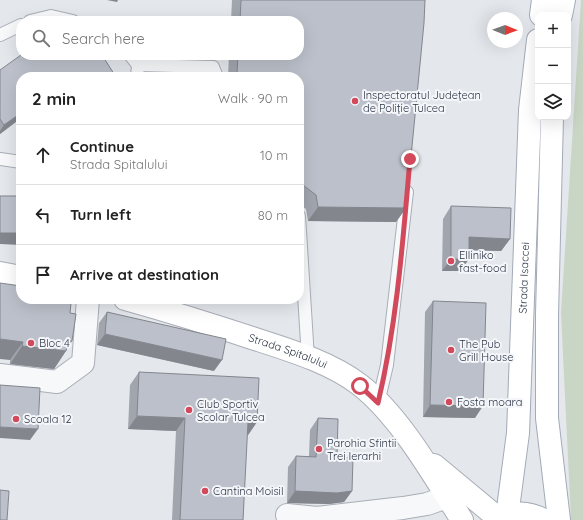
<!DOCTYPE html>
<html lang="en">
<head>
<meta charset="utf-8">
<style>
	:root { --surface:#fff; --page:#f6f6f6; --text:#222; --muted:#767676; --line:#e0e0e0 }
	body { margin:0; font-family:Quicksand,sans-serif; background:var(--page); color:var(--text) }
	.controls { position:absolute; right:12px; top:12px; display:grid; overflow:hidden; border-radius:8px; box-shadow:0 4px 16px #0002 }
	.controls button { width:36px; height:36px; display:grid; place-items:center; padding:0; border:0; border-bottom:1px solid var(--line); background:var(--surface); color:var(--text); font:20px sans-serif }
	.compass { position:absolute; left:487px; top:12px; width:36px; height:36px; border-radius:50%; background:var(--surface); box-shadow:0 4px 16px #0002; rotate:91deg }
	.stop { position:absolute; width:12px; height:12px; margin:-9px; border:3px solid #d1495b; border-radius:50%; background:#fff }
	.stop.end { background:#d1495b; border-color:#fff; box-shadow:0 1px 4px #0008 }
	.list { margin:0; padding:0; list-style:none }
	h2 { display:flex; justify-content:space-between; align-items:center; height:52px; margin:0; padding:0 16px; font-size:17px }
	h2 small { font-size:13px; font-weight:400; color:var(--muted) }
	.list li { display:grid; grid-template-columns:26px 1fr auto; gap:12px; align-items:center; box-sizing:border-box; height:60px; padding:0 16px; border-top:1px solid var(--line) }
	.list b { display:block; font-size:15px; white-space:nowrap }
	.list p { margin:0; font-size:13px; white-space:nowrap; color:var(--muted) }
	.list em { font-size:13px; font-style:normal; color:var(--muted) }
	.icon { flex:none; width:22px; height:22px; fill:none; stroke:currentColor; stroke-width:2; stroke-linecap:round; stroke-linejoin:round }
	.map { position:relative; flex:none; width:583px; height:520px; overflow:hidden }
	.search { position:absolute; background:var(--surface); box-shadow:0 4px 16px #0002; left:16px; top:16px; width:288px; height:44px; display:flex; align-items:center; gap:10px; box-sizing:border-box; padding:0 14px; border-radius:16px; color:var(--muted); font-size:15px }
	.panel { position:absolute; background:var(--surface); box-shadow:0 4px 16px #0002; left:16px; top:72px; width:288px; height:232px; border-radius:16px }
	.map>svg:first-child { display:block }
	.green { fill:#c9d6c5 }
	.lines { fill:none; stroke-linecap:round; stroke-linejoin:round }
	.lane-casing { stroke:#a9aeb7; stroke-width:14 }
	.street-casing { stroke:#a9aeb7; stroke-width:24 }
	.secondary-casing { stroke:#a9aeb7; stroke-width:24 }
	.primary-casing { stroke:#a3abb8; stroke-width:24 }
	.lane { stroke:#f7f8fa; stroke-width:12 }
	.street { stroke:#f7f8fa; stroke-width:22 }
	.secondary { stroke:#fff; stroke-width:22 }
	.primary { stroke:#fff; stroke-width:22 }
	.wall { fill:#a1a5ae }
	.shaded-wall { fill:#83868d }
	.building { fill:#bbc0ca; stroke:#83868d }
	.route { stroke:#d1495b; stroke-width:5 }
	.poi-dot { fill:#d1495b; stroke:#f4f6f9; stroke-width:1.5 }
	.labels { text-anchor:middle; stroke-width:4; stroke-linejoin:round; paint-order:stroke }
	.poi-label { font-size:11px; fill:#2b3445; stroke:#f4f6f9; text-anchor:start }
	.street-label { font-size:11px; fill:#2b3445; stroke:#f4f6f9 }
</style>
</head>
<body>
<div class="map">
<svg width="583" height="520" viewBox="0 0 583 520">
	<rect width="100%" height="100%" fill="#e4e7ec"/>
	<path class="green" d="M581,0H583V520H571L561,313Z"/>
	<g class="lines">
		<g class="lane-casing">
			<path id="lane" d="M30,21L51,16L73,21
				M0,35L21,25
				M130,55L138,65L137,77
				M138,65L213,67L217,77
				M0,159L21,162
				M299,216L308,358
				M378,403L387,365L407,192"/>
		</g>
		<g class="street-casing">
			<path id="street" d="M0,375L57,382L83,363L88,299
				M287,515L317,518L403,508L427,504L447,497"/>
		</g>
		<g class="secondary-casing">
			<g id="secondary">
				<path d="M0,273L21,277"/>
				<path id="s1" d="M125,299C168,311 210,324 252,338C289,350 330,362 360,385C401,417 434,477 462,520"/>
				<path d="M434,465L499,519"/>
			</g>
		</g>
		<g class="primary-casing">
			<g id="primary">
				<path d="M541,15L543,0"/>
				<path d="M561,15L564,0"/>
				<path d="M552,117L547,315V418L559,520"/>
				<path id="s2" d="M507,516L518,433L530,110L538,40"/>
				<path d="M498,520C513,511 529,512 544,520"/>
			</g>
		</g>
		<use href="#lane" class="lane"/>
		<use href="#street" class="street"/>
		<use href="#secondary" class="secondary"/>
		<use href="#primary" class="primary"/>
	</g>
	<path class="wall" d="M232,0H425L406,208L396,222L308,221L306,209L299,204V77H228L229,55H299V21H231Z
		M0,70L21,77V118L0,134Z
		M451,206L510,239L501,251L469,250V259L460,271H442L443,219Z
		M0,283L70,313L72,341L54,369L10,364V360Z
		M433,301L475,418L423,417L425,312Z
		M107,312L214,371L97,345L99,323Z
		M139,372L257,422L248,435H247L243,520H172L176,431L128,429L130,385Z
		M318,418L337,457L352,491L344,502L329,504L287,503L288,467L296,456H309L310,430Z"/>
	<path class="shaded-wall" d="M107,0H118L117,2Z
		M21,113V118L0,134V131L4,125Z
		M318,207L406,208L396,222L308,221Z
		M0,233H21V245L0,244Z
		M469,237L510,239L501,251L461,250Z
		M451,259H469L460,271H442Z
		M105,334L222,360L214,371L97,345Z
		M0,339L23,342L10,360L0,359Z
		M68,340L72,341L65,351H66L54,369L10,364L22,346Z
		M430,405L483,406L475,418L423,417Z
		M137,416L185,418L176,431L128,429Z
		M248,422H257L248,435L239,434Z
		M0,427L38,429L30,440L0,438Z
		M295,491H352L344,502L329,504L287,503Z"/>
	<path class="building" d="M241,0H425L424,23L406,208L318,207L316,195L299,182V77H245L237,73L238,55H299V21H240Z
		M21,55H102L116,77H21V113L4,125L0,119V70Z
		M164,73L220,76V77H164Z
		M0,196H21V233H0Z
		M451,206L511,208L510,239L469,237V259H451Z
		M0,283L21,286V299H67L71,303L70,313L76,314L72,341L68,340L66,351L22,346L23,342L0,339Z
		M433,301L486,303L483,406L430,405Z
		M107,312L226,339L222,360L105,334Z
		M139,372L259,378L257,422H248L243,520H180L185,418L137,416Z
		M0,385L40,388L38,429L0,427Z
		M318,418L338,419L337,457L353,458L352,491L337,493L295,491L296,456L316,457Z
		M0,490L9,491L7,520H0Z"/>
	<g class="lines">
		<path class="route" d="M360,386L378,403C397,323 403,240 410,159"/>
	</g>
	<g class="poi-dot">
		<circle cx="355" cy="101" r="4"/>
		<circle cx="451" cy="261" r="4"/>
		<circle cx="31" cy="343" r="4"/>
		<circle cx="451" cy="350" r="4"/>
		<circle cx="449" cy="402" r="4"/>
		<circle cx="189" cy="410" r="4"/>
		<circle cx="16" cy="419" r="4"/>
		<circle cx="319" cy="449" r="4"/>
		<circle cx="205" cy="491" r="4"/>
	</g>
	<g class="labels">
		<g class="poi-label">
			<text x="363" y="99">Inspectoratul Județean<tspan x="363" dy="13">de Poliție Tulcea</tspan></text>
			<text x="459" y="259">Elliniko<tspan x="459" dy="13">fast-food</tspan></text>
			<text x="39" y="347">Bloc 4</text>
			<text x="459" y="348">The Pub<tspan x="459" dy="13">Grill House</tspan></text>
			<text x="457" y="406">Fosta moara</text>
			<text x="197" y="408">Club Sportiv<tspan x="197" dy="13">Scolar Tulcea</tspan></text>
			<text x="24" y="423">Scoala 12</text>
			<text x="327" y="447">Parohia Sfintii<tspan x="327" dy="13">Trei Ierarhi</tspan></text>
			<text x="213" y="495">Cantina Moisil</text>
		</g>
		<g class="street-label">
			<text dy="4" stroke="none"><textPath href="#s2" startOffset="239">Strada Isaccei</textPath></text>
			<text dy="4" stroke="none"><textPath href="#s1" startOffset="171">Strada Spitalului</textPath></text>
		</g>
	</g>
</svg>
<div class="controls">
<button>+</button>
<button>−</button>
<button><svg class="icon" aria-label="layers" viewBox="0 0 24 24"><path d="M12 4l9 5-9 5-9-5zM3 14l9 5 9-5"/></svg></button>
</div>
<svg class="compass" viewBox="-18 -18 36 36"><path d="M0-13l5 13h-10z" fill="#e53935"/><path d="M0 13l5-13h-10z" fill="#767676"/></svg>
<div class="stop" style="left:360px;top:386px"></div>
<div class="stop end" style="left:410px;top:159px"></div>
<div class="search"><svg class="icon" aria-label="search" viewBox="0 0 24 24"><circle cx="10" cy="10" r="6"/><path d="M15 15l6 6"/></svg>Search here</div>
<section class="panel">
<h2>2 min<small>Walk · 90 m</small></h2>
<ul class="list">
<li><svg class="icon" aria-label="ahead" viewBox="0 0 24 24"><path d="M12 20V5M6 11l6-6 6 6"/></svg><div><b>Continue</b><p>Strada Spitalului</p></div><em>10 m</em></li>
<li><svg class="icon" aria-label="left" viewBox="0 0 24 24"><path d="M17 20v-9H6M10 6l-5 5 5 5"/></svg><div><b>Turn left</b></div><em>80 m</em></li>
<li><svg class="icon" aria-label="arrive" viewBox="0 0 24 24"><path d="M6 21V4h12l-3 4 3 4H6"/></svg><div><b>Arrive at destination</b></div></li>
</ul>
</section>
</div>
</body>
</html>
